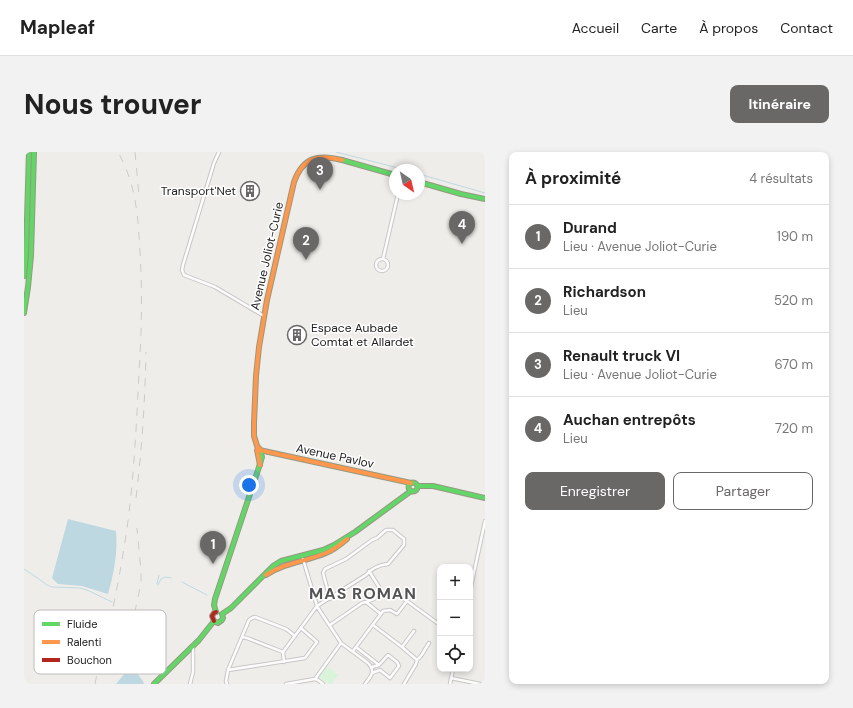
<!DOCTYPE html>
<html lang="fr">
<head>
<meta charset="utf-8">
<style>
	:root { --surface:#fff; --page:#f2f2f2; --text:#222; --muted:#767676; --line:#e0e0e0; --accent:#696867 }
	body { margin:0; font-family:"DM Sans",sans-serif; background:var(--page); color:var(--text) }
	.controls { position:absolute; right:12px; bottom:12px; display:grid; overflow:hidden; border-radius:8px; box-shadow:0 2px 6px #0003 }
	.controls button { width:36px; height:36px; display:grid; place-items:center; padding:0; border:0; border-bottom:1px solid var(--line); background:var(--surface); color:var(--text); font:20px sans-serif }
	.compass { position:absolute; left:365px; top:12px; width:36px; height:36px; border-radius:50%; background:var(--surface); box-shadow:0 2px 6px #0003; rotate:146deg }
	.you { position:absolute; left:225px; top:333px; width:14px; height:14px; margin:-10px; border:3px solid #fff; border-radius:50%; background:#1a73e8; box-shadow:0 0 0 6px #1a73e833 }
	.badge { display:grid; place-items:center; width:26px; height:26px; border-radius:50%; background:var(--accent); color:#fff; font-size:13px; font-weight:700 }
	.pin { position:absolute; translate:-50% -33px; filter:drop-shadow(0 1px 2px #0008) }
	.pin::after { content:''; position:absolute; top:21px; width:14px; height:12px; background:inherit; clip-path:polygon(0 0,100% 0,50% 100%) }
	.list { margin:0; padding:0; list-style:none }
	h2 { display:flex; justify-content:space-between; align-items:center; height:52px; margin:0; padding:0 16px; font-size:17px }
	h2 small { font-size:13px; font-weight:400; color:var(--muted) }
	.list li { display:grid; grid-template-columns:26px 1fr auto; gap:12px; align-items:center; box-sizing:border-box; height:64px; padding:0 16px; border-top:1px solid var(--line) }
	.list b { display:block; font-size:15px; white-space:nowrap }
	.list p { margin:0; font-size:13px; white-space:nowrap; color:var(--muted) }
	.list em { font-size:13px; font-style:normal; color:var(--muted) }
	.actions { display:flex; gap:8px; padding:12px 16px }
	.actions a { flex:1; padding:9px 0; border:1px solid var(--accent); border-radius:8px; text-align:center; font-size:14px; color:var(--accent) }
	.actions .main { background:var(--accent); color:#fff }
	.icon { flex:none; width:22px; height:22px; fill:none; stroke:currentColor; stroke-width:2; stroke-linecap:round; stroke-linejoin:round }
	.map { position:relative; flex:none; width:461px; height:532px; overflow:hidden; border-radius:8px }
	header { display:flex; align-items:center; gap:24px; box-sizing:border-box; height:56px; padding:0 20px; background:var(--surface); border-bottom:1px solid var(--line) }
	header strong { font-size:19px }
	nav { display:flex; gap:22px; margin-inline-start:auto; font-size:14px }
	.intro { display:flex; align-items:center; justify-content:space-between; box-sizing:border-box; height:96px; padding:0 24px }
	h1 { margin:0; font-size:28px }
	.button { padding:10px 18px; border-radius:8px; background:var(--accent); color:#fff; font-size:14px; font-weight:700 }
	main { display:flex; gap:24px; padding:0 24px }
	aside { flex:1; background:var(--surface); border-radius:8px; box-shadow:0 2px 6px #0003 }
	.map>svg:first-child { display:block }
	.park { fill:#d9f4da }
	.water { fill:#bed8e1 }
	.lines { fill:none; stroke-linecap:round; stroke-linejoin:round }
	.stream { stroke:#bed8e1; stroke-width:1 }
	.street-casing { stroke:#c8c7c6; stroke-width:4.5 }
	.fast-casing { stroke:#969982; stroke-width:6 }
	.slow-casing { stroke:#969982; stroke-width:6 }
	.jam-casing { stroke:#969982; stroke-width:6 }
	.street { stroke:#fdfcfc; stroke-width:2.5 }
	.fast { stroke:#63d668; stroke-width:4 }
	.slow { stroke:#ff974d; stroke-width:4 }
	.jam { stroke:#b3261e; stroke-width:4 }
	.rail { stroke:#cbcbcb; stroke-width:1; stroke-dasharray:8 8; stroke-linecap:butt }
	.labels { text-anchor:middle; stroke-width:3; stroke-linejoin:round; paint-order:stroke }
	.poi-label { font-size:12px; fill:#212121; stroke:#fff; text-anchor:end }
	.street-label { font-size:12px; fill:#212121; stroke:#fff }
	.district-label { font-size:16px; font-weight:bold; letter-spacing:1px; fill:#545454; stroke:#fff }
	.key { fill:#fff; stroke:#bcbcbc; stroke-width:1 }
	.key-label { font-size:11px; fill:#212121 }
</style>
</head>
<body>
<header>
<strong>Mapleaf</strong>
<nav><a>Accueil</a><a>Carte</a><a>À propos</a><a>Contact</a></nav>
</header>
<div class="intro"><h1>Nous trouver</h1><a class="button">Itinéraire</a></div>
<main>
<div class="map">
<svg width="461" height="532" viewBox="0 0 461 532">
	<rect width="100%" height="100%" fill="#efedea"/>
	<path class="park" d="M304,514L314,523L307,532H305L295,525Z"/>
	<path class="water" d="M44,367L92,379C94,400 90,421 84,442L58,434L34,432L28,426Z
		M111,509L112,520L119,529L120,532H92Z"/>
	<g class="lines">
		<path class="stream" d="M312,0L382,18
			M395,22L461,41
			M0,417L15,427L23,433L28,435L56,436L63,438L88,450
			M158,430L183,443
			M133,432L135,423
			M134,433L137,427L141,425L147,426"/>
		<g class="street-casing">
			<path id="street" d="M195,0L190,11L159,113L158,118L160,123L191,135L240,164
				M352 113a6 6 0 1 1 12 0a6 6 0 1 1-12 0Z
				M359,107L374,42
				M279,407L293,454L296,459L317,491L344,511C352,520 347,524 341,532
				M446,439L461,369
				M372,441L416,473
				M342,450L350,447L356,441L355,435L345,419
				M306,473L338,451L342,450L357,462
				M349,473L378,495L393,508L392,512L380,532
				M218,485L223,486L259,500
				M332,495L355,513
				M378,495L390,479
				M329,499L359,459L366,458L373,462L383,449
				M393,508L397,504L405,491
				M260,510L259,500L293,454L342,423C348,416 354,413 364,412L380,393V387L369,378H362L353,386L348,388L322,407L301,417L299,421L306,447
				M348,515L355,513L364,503L373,510L375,514L366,526L356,518L348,521
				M204,518L281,506L293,490L277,476
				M427,526L456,532
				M291,527L317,491
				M166,532L169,520V493
				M203,532L202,529L204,518L225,468L228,466L231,465L262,477L271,484
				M262,532L291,527L294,528L299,532
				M426,532L429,517"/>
		</g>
		<g class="fast-casing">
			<path id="fast" d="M318,8L371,23
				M395,30L437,42L461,47
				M0,124L2,101L5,0
				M0,161L4,135L7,104L10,0
				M384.5 335a4.5 4.5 0 1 1 9 0a4.5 4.5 0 1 1-9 0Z
				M394,334H409L461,346
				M192,460L190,453L191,447L236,312L238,305L236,298
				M198,462L207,456L249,414L257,409L299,398L310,393L331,380L387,339
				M190,469L194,471L198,468L199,466L198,462
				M130,532L175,488L190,469"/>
		</g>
		<g class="slow-casing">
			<path id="slow" d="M234,297L230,284V271L232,224L235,195L243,148L270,30C279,5 294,2 318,8
				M236,313L233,298L235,296L236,298L240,299L387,331
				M242,423C262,410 281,410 302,401C310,398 316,393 323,387"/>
		</g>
		<g class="jam-casing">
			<path id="jam" d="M190,469L188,464L190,461L192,460"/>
		</g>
		<use href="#street" class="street"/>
		<use href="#fast" class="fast"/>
		<use href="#slow" class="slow"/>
		<use href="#jam" class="jam"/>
		<path class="rail" d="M111,0L115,44
			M112,346C118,297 121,249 122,200
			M104,492L117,431V419L113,376
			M71,532C74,514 80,497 84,479C92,443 99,406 104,369C111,314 113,258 116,203C118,168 118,134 116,100C114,63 112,32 94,0"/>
	</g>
	<defs>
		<g id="building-ring" transform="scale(1)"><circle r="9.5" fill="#fff" stroke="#696867" stroke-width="1.5"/><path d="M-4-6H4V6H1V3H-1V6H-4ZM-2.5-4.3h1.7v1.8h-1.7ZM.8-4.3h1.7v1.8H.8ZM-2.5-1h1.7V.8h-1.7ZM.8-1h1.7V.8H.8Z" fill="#696867"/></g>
	</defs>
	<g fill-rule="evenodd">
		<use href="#building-ring" x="226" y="39"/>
		<use href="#building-ring" x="273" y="183"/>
	</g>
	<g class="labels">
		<g class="poi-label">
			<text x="212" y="43">Transport'Net</text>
			<text x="287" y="180" text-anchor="start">Espace Aubade<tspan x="287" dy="14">Comtat et Allardet</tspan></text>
		</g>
		<g class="street-label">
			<text transform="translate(243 104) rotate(-77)" y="4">Avenue Joliot-Curie</text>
			<text transform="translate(311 304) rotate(12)" y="4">Avenue Pavlov</text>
		</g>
		<g class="district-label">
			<text x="339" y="447">MAS ROMAN</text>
		</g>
	</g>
	<rect x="10" y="458" width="132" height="64" rx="6" class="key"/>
	<rect x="18" y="470" width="18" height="4" fill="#63d668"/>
	<rect x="18" y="488" width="18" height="4" fill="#ff974d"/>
	<rect x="18" y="506" width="18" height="4" fill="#b3261e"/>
	<g class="key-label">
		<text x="43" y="476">Fluide</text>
		<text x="43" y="494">Ralenti</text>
		<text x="43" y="512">Bouchon</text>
	</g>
</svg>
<div class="controls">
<button>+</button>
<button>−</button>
<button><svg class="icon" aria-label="locate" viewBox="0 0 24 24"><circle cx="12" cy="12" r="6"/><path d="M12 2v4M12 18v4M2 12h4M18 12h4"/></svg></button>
</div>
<svg class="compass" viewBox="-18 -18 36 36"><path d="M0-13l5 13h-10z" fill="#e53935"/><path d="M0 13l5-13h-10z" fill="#767676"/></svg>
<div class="you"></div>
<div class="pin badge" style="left:189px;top:412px">1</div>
<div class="pin badge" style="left:282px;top:108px">2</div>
<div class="pin badge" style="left:296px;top:38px">3</div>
<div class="pin badge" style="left:438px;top:92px">4</div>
</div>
<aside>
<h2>À proximité<small>4 résultats</small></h2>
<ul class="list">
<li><span class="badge">1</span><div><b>Durand</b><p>Lieu · Avenue Joliot-Curie</p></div><em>190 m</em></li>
<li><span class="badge">2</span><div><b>Richardson</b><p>Lieu</p></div><em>520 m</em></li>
<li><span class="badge">3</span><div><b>Renault truck VI</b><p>Lieu · Avenue Joliot-Curie</p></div><em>670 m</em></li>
<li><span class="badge">4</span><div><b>Auchan entrepôts</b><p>Lieu</p></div><em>720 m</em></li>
</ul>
<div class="actions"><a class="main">Enregistrer</a><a>Partager</a></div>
</aside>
</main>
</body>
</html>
